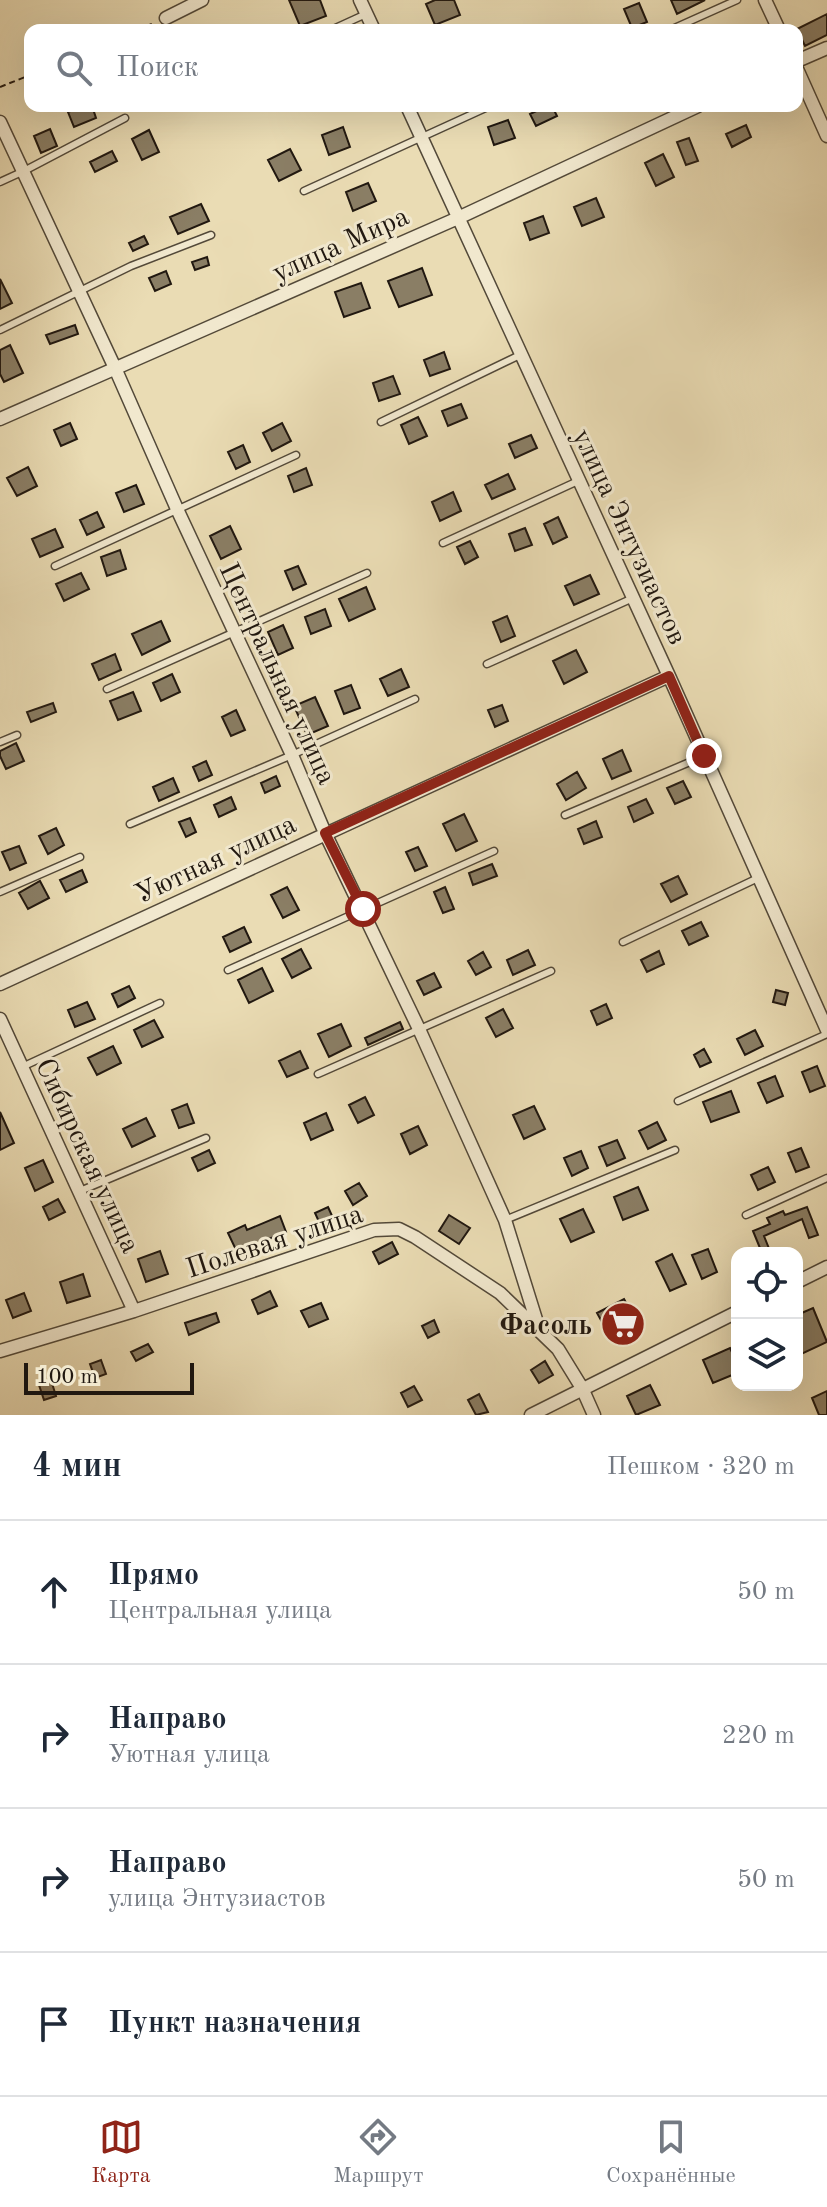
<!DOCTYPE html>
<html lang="ru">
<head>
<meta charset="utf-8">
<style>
	:root { --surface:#fff; --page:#f6f6f7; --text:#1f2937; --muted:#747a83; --line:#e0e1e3; --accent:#8f2418 }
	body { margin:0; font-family:"Old Standard TT",serif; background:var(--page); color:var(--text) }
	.controls { position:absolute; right:24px; bottom:24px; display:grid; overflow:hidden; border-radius:16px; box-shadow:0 8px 32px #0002 }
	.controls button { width:72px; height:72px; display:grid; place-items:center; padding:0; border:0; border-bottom:2px solid var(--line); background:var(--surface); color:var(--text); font:40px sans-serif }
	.scale { position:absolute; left:24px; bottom:20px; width:170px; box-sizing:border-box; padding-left:8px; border:4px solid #211810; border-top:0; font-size:22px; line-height:28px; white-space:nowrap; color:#211810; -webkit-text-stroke:6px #f1e8ce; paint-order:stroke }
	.stop { position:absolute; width:24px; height:24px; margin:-18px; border:6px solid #8f2418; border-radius:50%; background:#fff }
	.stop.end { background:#8f2418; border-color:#fff; box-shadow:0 2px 8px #0008 }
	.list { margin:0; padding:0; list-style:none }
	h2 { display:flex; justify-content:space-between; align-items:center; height:104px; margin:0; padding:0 32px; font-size:34px }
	h2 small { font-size:26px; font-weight:400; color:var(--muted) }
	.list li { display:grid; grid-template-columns:52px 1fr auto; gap:24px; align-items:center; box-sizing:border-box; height:144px; padding:0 32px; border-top:2px solid var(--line) }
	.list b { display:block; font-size:30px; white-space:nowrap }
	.list p { margin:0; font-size:26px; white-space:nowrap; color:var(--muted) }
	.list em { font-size:26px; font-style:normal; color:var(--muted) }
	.icon { flex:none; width:44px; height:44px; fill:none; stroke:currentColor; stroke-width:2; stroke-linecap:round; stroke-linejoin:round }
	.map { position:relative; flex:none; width:827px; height:1415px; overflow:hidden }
	.search { position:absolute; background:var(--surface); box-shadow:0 8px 32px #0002; left:24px; right:24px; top:24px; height:88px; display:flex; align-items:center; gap:20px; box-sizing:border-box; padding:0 28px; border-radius:16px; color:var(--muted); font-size:30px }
	.sheet { height:680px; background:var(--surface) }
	nav { display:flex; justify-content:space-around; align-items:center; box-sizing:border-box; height:112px; border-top:2px solid var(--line); background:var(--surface); font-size:22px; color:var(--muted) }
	nav a { display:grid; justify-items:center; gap:4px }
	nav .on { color:var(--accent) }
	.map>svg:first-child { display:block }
	.building { fill:#8a7e65; stroke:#211810; stroke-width:2 }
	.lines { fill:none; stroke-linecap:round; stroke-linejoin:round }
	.service-casing { stroke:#534939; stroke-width:9 }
	.minor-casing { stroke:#534939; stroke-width:15 }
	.path { stroke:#211810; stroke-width:2; stroke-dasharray:6 4; stroke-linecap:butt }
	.service { stroke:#f1e8ce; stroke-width:6 }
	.minor { stroke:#f1e8ce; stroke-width:12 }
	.route { stroke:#8f2418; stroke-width:10 }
	.labels { text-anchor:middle; stroke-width:6; stroke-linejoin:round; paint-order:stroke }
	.street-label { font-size:28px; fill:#211810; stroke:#f1e8ce }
	.poi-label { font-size:28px; font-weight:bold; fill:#211810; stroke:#f1e8ce; text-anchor:end }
</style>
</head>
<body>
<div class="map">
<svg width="827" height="1415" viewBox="0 0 827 1415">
	<rect width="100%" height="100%" fill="#eadcb4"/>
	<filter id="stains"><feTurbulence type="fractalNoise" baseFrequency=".0025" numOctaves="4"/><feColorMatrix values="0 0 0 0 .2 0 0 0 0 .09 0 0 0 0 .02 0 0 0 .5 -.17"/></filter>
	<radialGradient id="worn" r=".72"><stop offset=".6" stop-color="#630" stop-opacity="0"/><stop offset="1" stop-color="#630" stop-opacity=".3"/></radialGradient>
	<path class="building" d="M289,0H320L326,16L300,26Z
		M435,0H454L460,15L435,25L426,4Z
		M671,0H705L677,14Z
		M639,3L647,22L632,28L624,9Z
		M827,14V35L805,46L797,29Z
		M83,106H92L96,118L74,127L68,112Z
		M547,106H552L557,116L536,126L530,114Z
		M508,120L515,138L494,145L488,127Z
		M746,125L751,137L732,147L726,134Z
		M343,127L350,147L329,155L322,135Z
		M50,129L57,146L41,153L34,136Z
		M149,130L159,152L142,160L132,139Z
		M689,138L698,161L686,165L677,142Z
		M290,149L301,170L279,181L268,160Z
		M112,151L117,161L95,172L90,162Z
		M663,154L674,177L656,186L645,163Z
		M368,183L376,201L353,211L346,192Z
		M596,198L604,217L582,226L574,207Z
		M201,204L209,221L178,234L170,217Z
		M543,216L549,233L530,240L524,223Z
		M144,236L148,244L133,251L129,243Z
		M207,257L209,265L195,270L192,262Z
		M422,268L432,295L399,307L388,281Z
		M166,271L171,284L155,291L149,278Z
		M0,279L12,303L0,309Z
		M361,283L370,308L344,317L335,292Z
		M75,325L78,334L50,344L46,335Z
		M10,345L23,373L4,382L0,374V350Z
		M444,352L450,369L430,376L424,360Z
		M393,376L400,394L379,401L373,383Z
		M461,404L467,418L448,426L442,411Z
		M418,417L427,436L409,444L401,425Z
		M70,423L77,439L61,446L54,430Z
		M282,423L291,441L272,451L263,433Z
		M531,435L537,448L515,458L509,444Z
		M243,445L250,462L236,469L228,452Z
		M28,467L37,486L17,496L7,478Z
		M306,468L312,485L294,492L288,476Z
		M508,474L515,489L492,499L485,485Z
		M136,485L144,504L124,512L116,493Z
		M453,492L461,511L440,521L432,502Z
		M97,512L104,527L87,535L80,520Z
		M558,517L567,537L553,544L544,524Z
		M230,526L241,549L221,559L210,536Z
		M525,528L532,545L515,551L509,534Z
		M55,529L63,547L40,557L32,539Z
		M470,541L478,557L465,564L457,547Z
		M120,550L126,569L107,576L101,557Z
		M298,566L306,584L293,590L285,571Z
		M81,573L89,589L64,601L56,584Z
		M590,575L599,594L574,605L565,586Z
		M366,587L375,609L349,621L339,599Z
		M325,609L331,626L311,634L305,617Z
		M507,616L515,636L501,642L493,622Z
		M161,621L170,641L142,655L132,634Z
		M283,625L293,648L278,655L268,632Z
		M576,650L587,672L564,684L553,661Z
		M115,654L121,670L99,680L92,664Z
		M401,669L409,687L388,696L380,679Z
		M172,674L180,692L161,701L153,683Z
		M351,685L360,708L344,714L335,691Z
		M133,692L141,711L118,720L110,701Z
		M315,697L328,726L307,735L294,706Z
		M53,703L56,712L31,722L27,712Z
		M502,705L508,721L495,727L488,710Z
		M236,710L245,730L231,736L222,717Z
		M16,743L24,761L6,769L0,756V751Z
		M622,750L631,771L612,779L603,759Z
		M206,761L212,775L199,781L193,767Z
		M577,772L586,788L566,800L557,784Z
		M276,776L280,786L265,793L261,783Z
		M173,778L179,792L159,801L153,787Z
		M683,781L691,797L675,804L667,788Z
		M231,797L236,809L219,817L214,805Z
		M646,799L653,813L634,822L628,807Z
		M464,814L477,841L456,851L443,824Z
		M190,818L196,832L186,837L179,822Z
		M596,821L602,837L584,844L578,829Z
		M56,828L64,845L48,854L39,836Z
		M19,846L26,863L10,870L2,852Z
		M418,847L427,866L415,871L406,852Z
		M492,864L497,876L473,885L469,873Z
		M82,870L87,882L66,892L60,880Z
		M678,876L687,894L671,902L661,884Z
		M40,881L49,898L28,909L19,893Z
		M287,887L299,910L283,918L271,895Z
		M445,887L454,909L443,913L434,892Z
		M701,922L708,936L689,945L682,931Z
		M244,927L251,942L230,952L223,937Z
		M301,949L311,968L292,978L282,959Z
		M528,950L535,965L513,975L507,960Z
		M659,951L664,964L647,972L641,960Z
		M483,952L491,967L476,975L468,961Z
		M262,968L273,991L249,1003L238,980Z
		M434,973L441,987L424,995L417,981Z
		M129,986L135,998L118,1007L112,994Z
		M776,990L788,993L785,1005L773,1002Z
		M87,1002L95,1019L75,1027L68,1010Z
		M606,1004L612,1018L597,1025L591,1011Z
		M503,1009L513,1028L496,1037L486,1018Z
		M154,1020L163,1037L142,1047L134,1030Z
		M400,1022L403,1029L368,1045L365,1038Z
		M341,1024L351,1046L329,1057L318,1034Z
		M755,1030L763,1046L745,1055L737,1039Z
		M113,1046L121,1063L97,1075L88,1058Z
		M704,1049L711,1062L700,1067L694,1055Z
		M300,1051L308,1068L287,1077L279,1061Z
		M817,1066L825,1086L810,1092L802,1072Z
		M775,1076L783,1096L767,1103L758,1083Z
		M731,1091L739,1112L711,1122L703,1102Z
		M365,1097L374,1115L358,1123L349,1105Z
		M187,1104L194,1123L179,1128L172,1110Z
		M534,1106L545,1129L524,1139L513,1115Z
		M0,1112L14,1143L0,1150Z
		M326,1113L333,1130L311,1140L304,1123Z
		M146,1118L155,1136L132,1147L123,1129Z
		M657,1122L666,1140L648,1149L639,1131Z
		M418,1126L427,1145L410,1154L401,1134Z
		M617,1140L625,1158L607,1166L599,1147Z
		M801,1148L809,1167L796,1172L788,1153Z
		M209,1150L215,1163L198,1171L192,1158Z
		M581,1151L588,1168L572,1176L564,1158Z
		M43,1160L53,1182L35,1191L25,1168Z
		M768,1167L775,1182L758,1190L751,1175Z
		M359,1183L367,1196L353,1205L345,1191Z
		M638,1187L648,1210L623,1220L614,1197Z
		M58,1199L65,1212L49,1220L43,1207Z
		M328,1207L333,1218L320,1224L315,1213Z
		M807,1207L818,1235L809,1238L802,1219L764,1236L770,1251L762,1253L753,1231L770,1224L767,1218L783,1211L785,1215Z
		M583,1209L594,1232L571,1242L560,1219Z
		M449,1215L470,1228L459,1244L439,1231Z
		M280,1216L286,1232L237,1252L228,1233L245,1225L247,1230Z
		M392,1242L398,1254L379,1264L373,1252Z
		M708,1249L717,1272L702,1279L692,1255Z
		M160,1251L168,1274L146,1282L138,1259Z
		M672,1254L686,1284L670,1291L656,1262Z
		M83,1274L90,1296L67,1303L60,1282Z
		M270,1291L277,1306L258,1314L252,1300Z
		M24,1293L31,1311L13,1318L6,1300Z
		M624,1299L635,1319L608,1333L597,1313Z
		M321,1303L328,1319L309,1327L301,1311Z
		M813,1308L827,1342L797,1356V1315Z
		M216,1313L219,1322L189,1335L185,1323Z
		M434,1320L439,1332L428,1338L422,1326Z
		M148,1344L153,1352L136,1361L131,1352Z
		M730,1348L737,1363V1373L713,1383L703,1360Z
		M101,1360L106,1374L95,1378L90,1364Z
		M545,1361L553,1375L539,1383L531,1370Z
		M51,1380L56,1396L44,1400L39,1385Z
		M650,1385L660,1405L636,1415L627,1396Z
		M414,1386L422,1400L408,1407L401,1393Z
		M827,1391V1415H819L812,1398Z
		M479,1394L488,1412L476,1415L468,1400Z"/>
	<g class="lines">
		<g class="service-casing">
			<path id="service" d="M331,30L366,14
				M670,30L737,0
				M0,182L24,171L125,118
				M304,191L490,106
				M0,330L131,266L211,235
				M381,422L522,354
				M443,543L578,481
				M55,566L296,455
				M487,664L633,598
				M107,689L367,573
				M0,742L17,735
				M565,815L704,756
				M130,824L292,755L415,699
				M0,892L80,857
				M623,942L758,878
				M228,970L494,851
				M22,1067L160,1003
				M318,1074L551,971
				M678,1101L827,1034
				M80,1191L206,1138
				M746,1215L827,1178
				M505,1220L675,1150"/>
		</g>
		<g class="minor-casing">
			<path id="minor" d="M360,0L374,30
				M765,0L779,30
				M166,18L202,0
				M797,61L827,48
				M797,69L827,136
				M407,106L669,676L827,1030
				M0,122L115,368L177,509L292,755L325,833L419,1029L505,1220L539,1329
				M0,419L458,218L698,106
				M0,984L669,676
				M0,1019L134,1311
				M797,1282L827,1267
				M0,1351L134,1311L374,1230L399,1229L415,1237L500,1293L558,1349L582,1388L594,1415
				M531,1415L737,1312"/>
		</g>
		<path class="path" d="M137,30L154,23
			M0,87L30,75"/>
		<use href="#service" class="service"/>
		<use href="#minor" class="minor"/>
	</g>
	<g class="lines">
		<path class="route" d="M363,909L325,833L669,676L704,756"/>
	</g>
	<defs>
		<g id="supermarket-disc" transform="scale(2.3)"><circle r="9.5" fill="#8f2418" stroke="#f1e8ce"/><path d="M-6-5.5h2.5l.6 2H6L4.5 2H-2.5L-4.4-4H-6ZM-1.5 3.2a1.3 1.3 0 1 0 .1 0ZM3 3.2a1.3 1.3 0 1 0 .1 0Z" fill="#fff"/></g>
	</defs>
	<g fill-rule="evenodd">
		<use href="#supermarket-disc" x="623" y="1324"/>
	</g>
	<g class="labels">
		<g class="street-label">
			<text transform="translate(340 243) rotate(-24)" y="10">улица Мира</text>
			<text transform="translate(631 536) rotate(65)" y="10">улица Энтузиастов</text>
			<text transform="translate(279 673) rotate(65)" y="10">Центральная улица</text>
			<text transform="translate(215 858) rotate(-25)" y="10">Уютная улица</text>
			<text transform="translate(89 1155) rotate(65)" y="10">Сибирская улица</text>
			<text transform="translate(274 1240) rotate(-18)" y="10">Полевая улица</text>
		</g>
		<g class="poi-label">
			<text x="592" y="1334">Фасоль</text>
		</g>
	</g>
	<rect width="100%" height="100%" filter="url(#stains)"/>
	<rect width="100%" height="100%" fill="url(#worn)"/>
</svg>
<div class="controls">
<button><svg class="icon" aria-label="locate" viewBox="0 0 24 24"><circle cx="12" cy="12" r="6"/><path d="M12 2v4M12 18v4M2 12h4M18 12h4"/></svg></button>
<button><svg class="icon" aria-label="layers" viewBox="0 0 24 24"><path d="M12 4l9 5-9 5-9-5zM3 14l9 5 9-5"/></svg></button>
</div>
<div class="scale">100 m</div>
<div class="stop" style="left:363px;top:909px"></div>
<div class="stop end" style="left:704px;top:756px"></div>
<div class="search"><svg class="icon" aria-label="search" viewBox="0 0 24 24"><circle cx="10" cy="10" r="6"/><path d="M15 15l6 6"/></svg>Поиск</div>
</div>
<section class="sheet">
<h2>4 мин<small>Пешком · 320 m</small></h2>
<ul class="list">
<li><svg class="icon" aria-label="ahead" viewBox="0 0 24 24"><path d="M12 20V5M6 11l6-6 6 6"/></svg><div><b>Прямо</b><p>Центральная улица</p></div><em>50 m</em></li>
<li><svg class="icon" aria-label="right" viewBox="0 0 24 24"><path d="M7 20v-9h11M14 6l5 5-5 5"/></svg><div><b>Направо</b><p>Уютная улица</p></div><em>220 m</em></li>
<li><svg class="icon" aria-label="right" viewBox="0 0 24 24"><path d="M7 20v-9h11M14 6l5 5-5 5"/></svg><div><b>Направо</b><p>улица Энтузиастов</p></div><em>50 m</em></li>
<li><svg class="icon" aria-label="arrive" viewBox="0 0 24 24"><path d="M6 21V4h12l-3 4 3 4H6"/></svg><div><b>Пункт назначения</b></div></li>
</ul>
</section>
<nav>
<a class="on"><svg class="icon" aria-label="map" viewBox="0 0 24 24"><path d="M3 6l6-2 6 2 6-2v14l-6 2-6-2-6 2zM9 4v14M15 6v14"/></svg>Карта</a>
<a><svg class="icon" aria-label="directions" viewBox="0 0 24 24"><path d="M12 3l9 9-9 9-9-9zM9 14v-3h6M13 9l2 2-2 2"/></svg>Маршрут</a>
<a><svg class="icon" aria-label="saved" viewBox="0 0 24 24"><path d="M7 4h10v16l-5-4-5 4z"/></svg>Сохранённые</a>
</nav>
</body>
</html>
